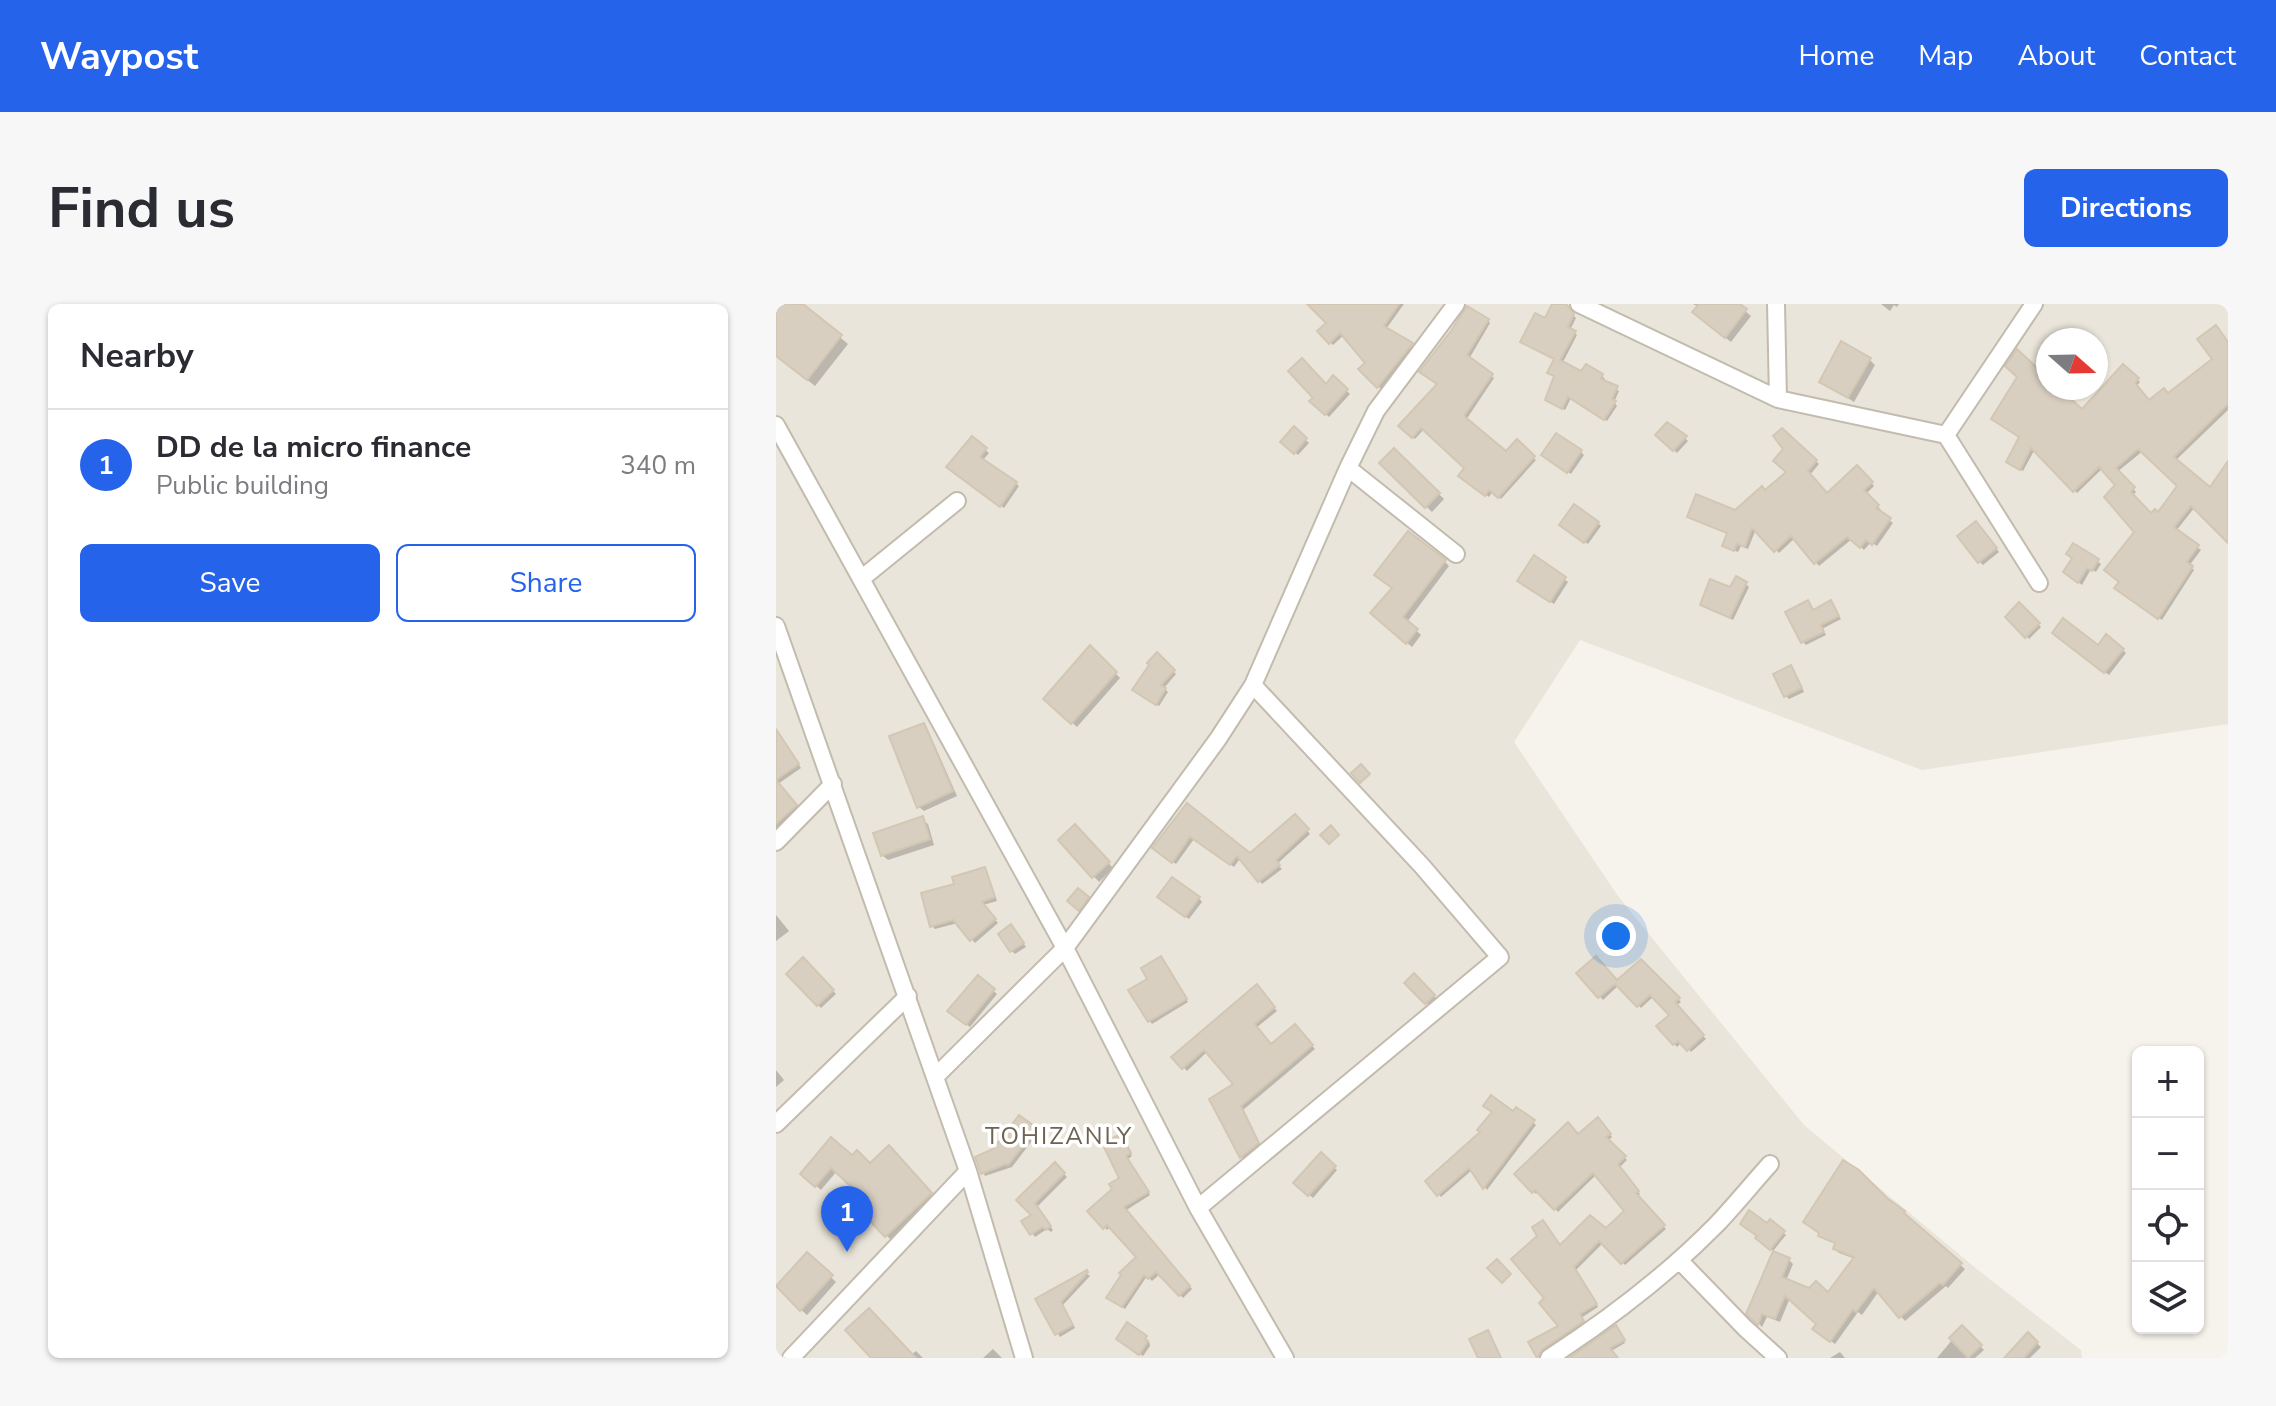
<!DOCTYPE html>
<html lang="en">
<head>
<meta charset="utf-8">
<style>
	:root { --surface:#fff; --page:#f7f7f7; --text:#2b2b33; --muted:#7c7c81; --line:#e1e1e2; --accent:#2563eb }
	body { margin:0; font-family:"Nunito Sans",sans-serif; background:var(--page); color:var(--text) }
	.controls { position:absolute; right:24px; bottom:24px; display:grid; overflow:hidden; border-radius:12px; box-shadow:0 2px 6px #0004 }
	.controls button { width:72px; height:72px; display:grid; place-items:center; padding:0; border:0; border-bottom:2px solid var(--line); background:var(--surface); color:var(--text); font:40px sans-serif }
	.compass { position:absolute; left:1260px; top:24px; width:72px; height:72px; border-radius:50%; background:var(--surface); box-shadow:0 2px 6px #0004; rotate:110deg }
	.you { position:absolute; left:840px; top:632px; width:28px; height:28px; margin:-20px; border:6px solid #fff; border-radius:50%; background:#1a73e8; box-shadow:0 0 0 12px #1a73e833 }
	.badge { display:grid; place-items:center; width:52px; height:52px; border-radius:50%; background:var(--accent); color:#fff; font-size:26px; font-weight:700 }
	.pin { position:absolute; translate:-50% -66px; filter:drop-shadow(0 2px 4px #0008) }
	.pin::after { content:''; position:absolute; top:42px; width:28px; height:24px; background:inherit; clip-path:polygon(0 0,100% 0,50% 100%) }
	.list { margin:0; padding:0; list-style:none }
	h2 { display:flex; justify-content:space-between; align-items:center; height:104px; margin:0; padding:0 32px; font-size:34px }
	h2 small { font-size:26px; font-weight:400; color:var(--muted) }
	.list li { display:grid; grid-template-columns:52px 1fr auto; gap:24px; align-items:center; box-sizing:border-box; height:112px; padding:0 32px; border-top:2px solid var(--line) }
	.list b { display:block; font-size:30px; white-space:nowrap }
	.list p { margin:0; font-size:26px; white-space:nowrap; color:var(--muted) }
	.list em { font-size:26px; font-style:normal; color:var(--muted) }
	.actions { display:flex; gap:16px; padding:24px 32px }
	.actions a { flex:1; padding:18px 0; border:2px solid var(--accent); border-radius:12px; text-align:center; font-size:28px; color:var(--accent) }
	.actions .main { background:var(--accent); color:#fff }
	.icon { flex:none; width:44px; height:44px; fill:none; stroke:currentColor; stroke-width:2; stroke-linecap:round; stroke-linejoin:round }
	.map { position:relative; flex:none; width:1452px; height:1054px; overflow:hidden; border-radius:12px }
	header { display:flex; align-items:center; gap:48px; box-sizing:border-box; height:112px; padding:0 40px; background:var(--accent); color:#fff }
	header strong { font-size:38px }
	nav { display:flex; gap:44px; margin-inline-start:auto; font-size:28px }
	.intro { display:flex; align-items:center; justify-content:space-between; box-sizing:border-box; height:192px; padding:0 48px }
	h1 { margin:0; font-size:56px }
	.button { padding:20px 36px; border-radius:12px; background:var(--accent); color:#fff; font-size:28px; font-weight:700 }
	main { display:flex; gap:48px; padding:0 48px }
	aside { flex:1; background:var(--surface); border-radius:12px; box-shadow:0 2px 6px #0004 }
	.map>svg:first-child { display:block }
	.residential { fill:#eae5da; fill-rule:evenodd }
	.shadow { fill:#0003; fill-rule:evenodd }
	.building { fill:#d8cfc1; stroke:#d3c7b4; stroke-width:2; fill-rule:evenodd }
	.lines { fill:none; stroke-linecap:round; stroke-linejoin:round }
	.minor-casing { stroke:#c2bbae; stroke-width:20 }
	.minor { stroke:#fff; stroke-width:16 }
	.labels { text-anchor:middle; stroke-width:7; stroke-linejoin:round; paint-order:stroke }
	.quarter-label { font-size:24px; letter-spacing:2px; fill:#6e6250; stroke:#fff }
</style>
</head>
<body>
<header>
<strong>Waypost</strong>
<nav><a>Home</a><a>Map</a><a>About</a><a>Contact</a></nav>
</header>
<div class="intro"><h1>Find us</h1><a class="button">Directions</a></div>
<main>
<aside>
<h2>Nearby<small></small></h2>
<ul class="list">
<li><span class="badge">1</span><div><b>DD de la micro finance</b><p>Public building</p></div><em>340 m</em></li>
</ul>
<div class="actions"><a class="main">Save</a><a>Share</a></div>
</aside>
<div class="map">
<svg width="1452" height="1054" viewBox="0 0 1452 1054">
	<rect width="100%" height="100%" fill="#f6f3ec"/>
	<path class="residential" d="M0,0H1452V420L1146,466L804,336L738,438L842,592L1028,821L1202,966L1305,1046L1306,1054H0ZM1272,36H1320V84H1272Z"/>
	<path class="shadow" d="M0,0H24L72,40L39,82L0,51Z
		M540,0H628L610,25L638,44L605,85L585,65L592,59L568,31L557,41L543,27L552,19Z
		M778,0H786L800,14L794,26L801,31L786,60L806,70L826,72L829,75L827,78L843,87L838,98L841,102L831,117L795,94L789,106L774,98L779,75L780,56L749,40L770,16Z
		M917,0H961L975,12L955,38L924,13L923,3Z
		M1105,0H1123L1121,3L1118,1L1114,7Z
		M712,16L714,19L693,55L718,74L690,116L730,150L741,138L760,156L725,195L717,187L713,193L687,174L691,163L648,125L639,135L624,122L663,80Z
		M1452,39V106L1399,157L1434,186L1452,161V236L1419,203L1400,227L1425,246L1413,262L1418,266L1386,316L1344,287L1360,228L1342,182L1327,164L1301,189L1259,145L1247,167L1235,160L1272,77V84H1280L1306,108L1347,62L1364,78L1360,83L1374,99L1392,92L1438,55ZM1367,147L1404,182L1382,211L1375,212L1356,192L1360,188L1341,168Z
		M1093,55L1099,61L1078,98L1046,77Z
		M557,74L574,90L553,113L536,97Z
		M518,125L533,139L522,151L507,138Z
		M1006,127L1043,160L1033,172L1051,192L1081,164L1098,182L1090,190L1105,206L1103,208L1117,219L1101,242L1095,238L1088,246L1076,235L1043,262L1019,234L1003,249L980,225L972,245L965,242L962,248L952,244L953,230L914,212L960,208L989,188L1013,168Z
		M882,131L909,134L912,137L901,149Z
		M196,135L213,149L207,156L243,182L228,204L176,166Z
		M618,146L668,195L656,208L606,159Z
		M805,148L808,151L795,170L771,154Z
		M822,219L825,222L812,240L789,224Z
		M1203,223L1223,248L1207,261L1204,258Z
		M1298,241L1325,260L1320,268L1315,265L1306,281L1293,271L1298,254Z
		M758,254L792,278L778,300L747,280Z
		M668,257L673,262L631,318L645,331L636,343L601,314Z
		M970,280L973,283L957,316L926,301Z
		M1032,299L1038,307L1055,299L1065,315L1046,325L1050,331L1030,341L1027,338Z
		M1243,301L1265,323L1253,335L1232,313Z
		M1282,332L1322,344L1347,346L1350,349L1333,371Z
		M314,344L344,374L301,423L270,395Z
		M381,351L400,370L388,384L392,388L383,402L361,388Z
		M1018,367L1028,388L1013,395L1010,392Z
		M148,421L152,426L181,492L148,507L143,503Z
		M0,433L6,435L25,464L2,480L23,505L0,526Z
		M411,502L474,551L519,513L534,530L501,560L506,565L486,580L465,553L458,563L418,535L400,560L382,547Z
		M146,515L152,520L158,541L112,556L106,551Z
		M299,522L337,564L323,578L284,536Z
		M208,565L221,597L207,601L222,619L199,639L182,619L159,625L156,622L180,581Z
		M423,594L426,598L413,615L387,596Z
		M0,611L13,627L0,637Z
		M238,626L250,643L239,650L236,647Z
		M27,656L60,690L45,704L12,670Z
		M387,657L412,698L376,720L374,717Z
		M865,658L905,698L900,702L930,735L915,748L906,738L901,743L883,722L896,711L878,692L865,704L843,681L827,696L803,669L841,678Z
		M638,672L661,695L654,702L631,679Z
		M202,673L221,690L194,723L177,710Z
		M480,683L501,707L480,724L496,743L519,722L539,745L467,806L485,842L468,855L466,853L460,780L432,747L411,767L398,753Z
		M0,766L8,776L0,783Z
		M741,805L760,821L711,886L696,866L665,893L651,877Z
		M244,813L262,829L236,863L209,872L201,854L218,847Z
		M822,816L836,833L832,837L851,856L843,864L864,890L861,893L890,925L849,961L827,939L800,966L822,1003L805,1014L809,1021L764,1054L762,1052L785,1022L771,995L764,932L785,944L830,927L850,907L821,870L782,908L763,887L760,890L741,870L802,832Z
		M347,835L356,852L352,855L374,891L349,907L416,985L407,994L384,970L376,977L371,972L349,1005L336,996L362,954L335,922L331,926L314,907L339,885L345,874Z
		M113,844L159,895L115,936L80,899L88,892L61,867L45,886L31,874L76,854L94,861Z
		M545,851L561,866L537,894L520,879Z
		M279,861L291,873L261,903L277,926L275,928L271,925L259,933L248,918L258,911L243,896Z
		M1110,896L1128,909L1131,915L1189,965L1172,984L1170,982L1129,1017L1103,987L1086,1011L1082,1008L1059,1040L1043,1029V1020L1014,994L1004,1018L991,1013L986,1023L973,1009L1013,956L1017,960L1010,977L1053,991L1079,955L1063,949L1059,945L1061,940L1044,931Z
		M994,918L1010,931L997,947L982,934Z
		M31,951L60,978L31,1011L1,984Z
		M310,969L314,972L286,1002L299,1024L284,1033L262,996Z
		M352,1021L373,1037L374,1042L367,1052L346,1038Z
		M1186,1024L1208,1046L1199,1054H1161Z
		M842,1026L849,1039L835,1047L840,1054H796Z
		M1252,1031L1265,1043L1254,1054H1231Z
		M217,1045L226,1054H207Z
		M140,1047L147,1054H98L135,1051Z
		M1064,1048L1069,1054H1054Z"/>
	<path class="building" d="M0,0H27L66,31L31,76L0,52Z
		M531,0H623L608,22L637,39L601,84L582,65L589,59L564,29L553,40L541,27L550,19Z
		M776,0H790L798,10L792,23L800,27L784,56L805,67L810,60L827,70L825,75L842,82L836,95L840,97L828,116L792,93L786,105L769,96L778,72L771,69L778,55L744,38L759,9L769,14Z
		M923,0H964L971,5L949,34L916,8Z
		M691,2L713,15L691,51L717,70L688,112L730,147L741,135L759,152L722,194L713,186L709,192L682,172L688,164L645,124L636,134L622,122L661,80L643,68L675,27Z
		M1440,21L1452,38V100L1398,153L1434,183L1452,157V239L1415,202L1398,223L1423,241L1411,258L1417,262L1382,315L1338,284L1343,278L1328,266L1358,228L1328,193L1339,181L1323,163L1297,188L1255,144L1244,166L1230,158L1243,133L1215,115L1241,73L1229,62L1241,45L1272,74V84H1283L1306,105L1347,60L1363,74L1359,79L1373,96L1388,84L1392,89L1436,55L1421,35ZM1362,145L1401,182L1382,208L1379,205L1375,209L1355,188L1359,183L1340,164Z
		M1065,37L1095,54L1072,94L1043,78Z
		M526,54L550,80L557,71L572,85L549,111L533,97L537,94L512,67Z
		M891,118L911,132L897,147L879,131Z
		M518,122L531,134L518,150L504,138Z
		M1006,124L1041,156L1032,167L1051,189L1081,161L1097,178L1088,186L1103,201L1100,204L1115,214L1096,241L1090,236L1084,244L1071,233L1038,260L1015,232L998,248L976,224L969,243L961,240L958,247L946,242L951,229L911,213L920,190L959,206L986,182L989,186L1010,168L997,157L1007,145L997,132Z
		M780,129L806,146L791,169L765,151Z
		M196,132L211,144L204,153L241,178L224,203L170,163Z
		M618,144L664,189L649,204L603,159Z
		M798,200L823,218L808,239L783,221Z
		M1200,217L1221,244L1202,259L1181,232Z
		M632,227L670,256L627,313L642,325L630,340L594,309L616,284L598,271Z
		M1297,239L1323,255L1316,267L1311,264L1302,279L1287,268L1296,254L1290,250Z
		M758,251L790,273L774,298L741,277Z
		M960,272L971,278L954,314L924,301L934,275L954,283Z
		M1032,296L1037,306L1055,296L1063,312L1045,321L1048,328L1025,339L1009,308Z
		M1243,298L1264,319L1249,334L1229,313Z
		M1287,314L1322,341L1330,330L1348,345L1328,369L1276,329Z
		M314,341L341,368L295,420L267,395Z
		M381,348L399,366L385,381L390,384L380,401L356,386L373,361L371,359Z
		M1015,361L1026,384L1008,393L997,370Z
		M148,419L177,487L141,504L113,432Z
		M0,425L23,460L0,476L21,501L0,520Z
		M585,460L594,470L584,479L575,469Z
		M411,499L474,549L519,510L533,525L500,556L504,561L482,578L461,552L454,561L414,533L396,559L376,544Z
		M147,512L154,535L105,552L97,529Z
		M299,520L334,558L316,574L282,536Z
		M555,521L563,531L553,540L544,531Z
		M209,563L219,593L206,598L220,615L194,637L177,616L154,623L145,589L178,580L176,573Z
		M396,573L424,593L409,613L381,593Z
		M302,584L313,593L303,607L291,597Z
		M235,620L248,639L234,648L222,630Z
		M385,652L411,695L372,718L352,686L371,675L365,664Z
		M820,652L841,676L865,655L904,694L899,698L928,731L911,747L902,737L897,741L880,722L893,711L874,691L861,703L839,680L822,694L800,669Z
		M27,653L58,686L41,702L10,670Z
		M638,669L659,691L649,700L628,679Z
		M202,671L219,685L190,721L171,707Z
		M481,680L499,703L479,720L495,740L519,720L537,741L465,802L483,839L464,854L433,795L457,780L428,746L406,765L395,753Z
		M715,791L737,807L740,803L759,816L707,885L693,864L661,892L649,877L704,828L701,826L716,808L707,802Z
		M243,811L261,824L232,861L230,860L205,870L199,853L217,845Z
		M822,813L835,830L830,833L850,852L842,860L863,887L860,889L889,921L845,960L823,937L798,963L821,1000L804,1010L808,1017L767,1045L761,1054L752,1038L782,1022L763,999L768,994L735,955L761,932L756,923L767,916L784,941L814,911L830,924L848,907L817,869L778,906L759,886L756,889L738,870L792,818L802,830Z
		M345,830L355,849L350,852L373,888L348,903L414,982L403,992L380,968L372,975L368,971L346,1003L330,994L345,971L343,969L360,953L331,921L327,925L311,907L336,885L333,880L343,874L326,839Z
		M55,833L76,851L81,846L94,859L113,841L156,889L109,933L77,899L85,892L55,864L39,883L24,870Z
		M545,848L560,862L532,892L517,879Z
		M1067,856L1083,866L1111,894L1129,907L1128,909L1186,959L1167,981L1164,979L1123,1014L1098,984L1080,1008L1077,1005L1054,1038L1036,1025L1040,1020L1009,992L999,1015L986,1010L982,1021L970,1010L997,947L1014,954L1006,973L1033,984L1040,977L1052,988L1078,953L1057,945L1059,939L1042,932L1043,929L1027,918Z
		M279,858L289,869L259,899L275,922L270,926L267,923L254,931L245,917L255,911L240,896Z
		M973,906L991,919L994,915L1009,927L994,946L979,934L981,932L964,920Z
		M31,948L57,971L24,1007L0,982Z
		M721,955L735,970L726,979L711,964Z
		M311,966L312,968L285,998L297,1021L279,1031L259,995Z
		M93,1004L140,1054H95L69,1026Z
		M351,1018L371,1032L369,1035L372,1037L363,1051L340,1035Z
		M840,1021L849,1036L834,1044L842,1054H793Z
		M1186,1021L1206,1041L1192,1054L1173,1034Z
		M712,1026L725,1054H702L693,1035Z
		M1252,1028L1262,1038L1248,1054H1228Z"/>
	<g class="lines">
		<g class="minor-casing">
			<path id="minor" d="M803,0L1002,95L1170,131L1263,279
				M1000,0L1002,95
				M0,121L289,644L422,904L509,1054
				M1170,131L1258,0
				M572,164L680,250
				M85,275L181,197
				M0,322L192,867L248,1054
				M0,538L57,480
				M159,773L289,644L442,435L477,381L572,164L600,107L680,0
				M0,820L132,692
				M422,904L724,653L646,562L477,381
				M903,956L969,1024L1002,1054
				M15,1054L192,867
				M773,1054C833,1015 890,972 941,920C959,901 976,880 994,860"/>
		</g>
		<use href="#minor" class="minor"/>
	</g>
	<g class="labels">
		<g class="quarter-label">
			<text x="283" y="840">TOHIZANLY</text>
		</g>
	</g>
</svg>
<div class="controls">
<button>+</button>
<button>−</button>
<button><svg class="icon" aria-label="locate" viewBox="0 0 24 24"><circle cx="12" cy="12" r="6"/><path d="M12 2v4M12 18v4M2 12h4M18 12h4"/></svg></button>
<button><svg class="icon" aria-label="layers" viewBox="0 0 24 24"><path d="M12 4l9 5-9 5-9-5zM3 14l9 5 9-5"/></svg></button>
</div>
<svg class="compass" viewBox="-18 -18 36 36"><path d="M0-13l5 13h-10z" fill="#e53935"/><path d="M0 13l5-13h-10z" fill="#7c7c81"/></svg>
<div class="you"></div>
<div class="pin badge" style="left:71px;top:948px">1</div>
</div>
</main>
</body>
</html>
